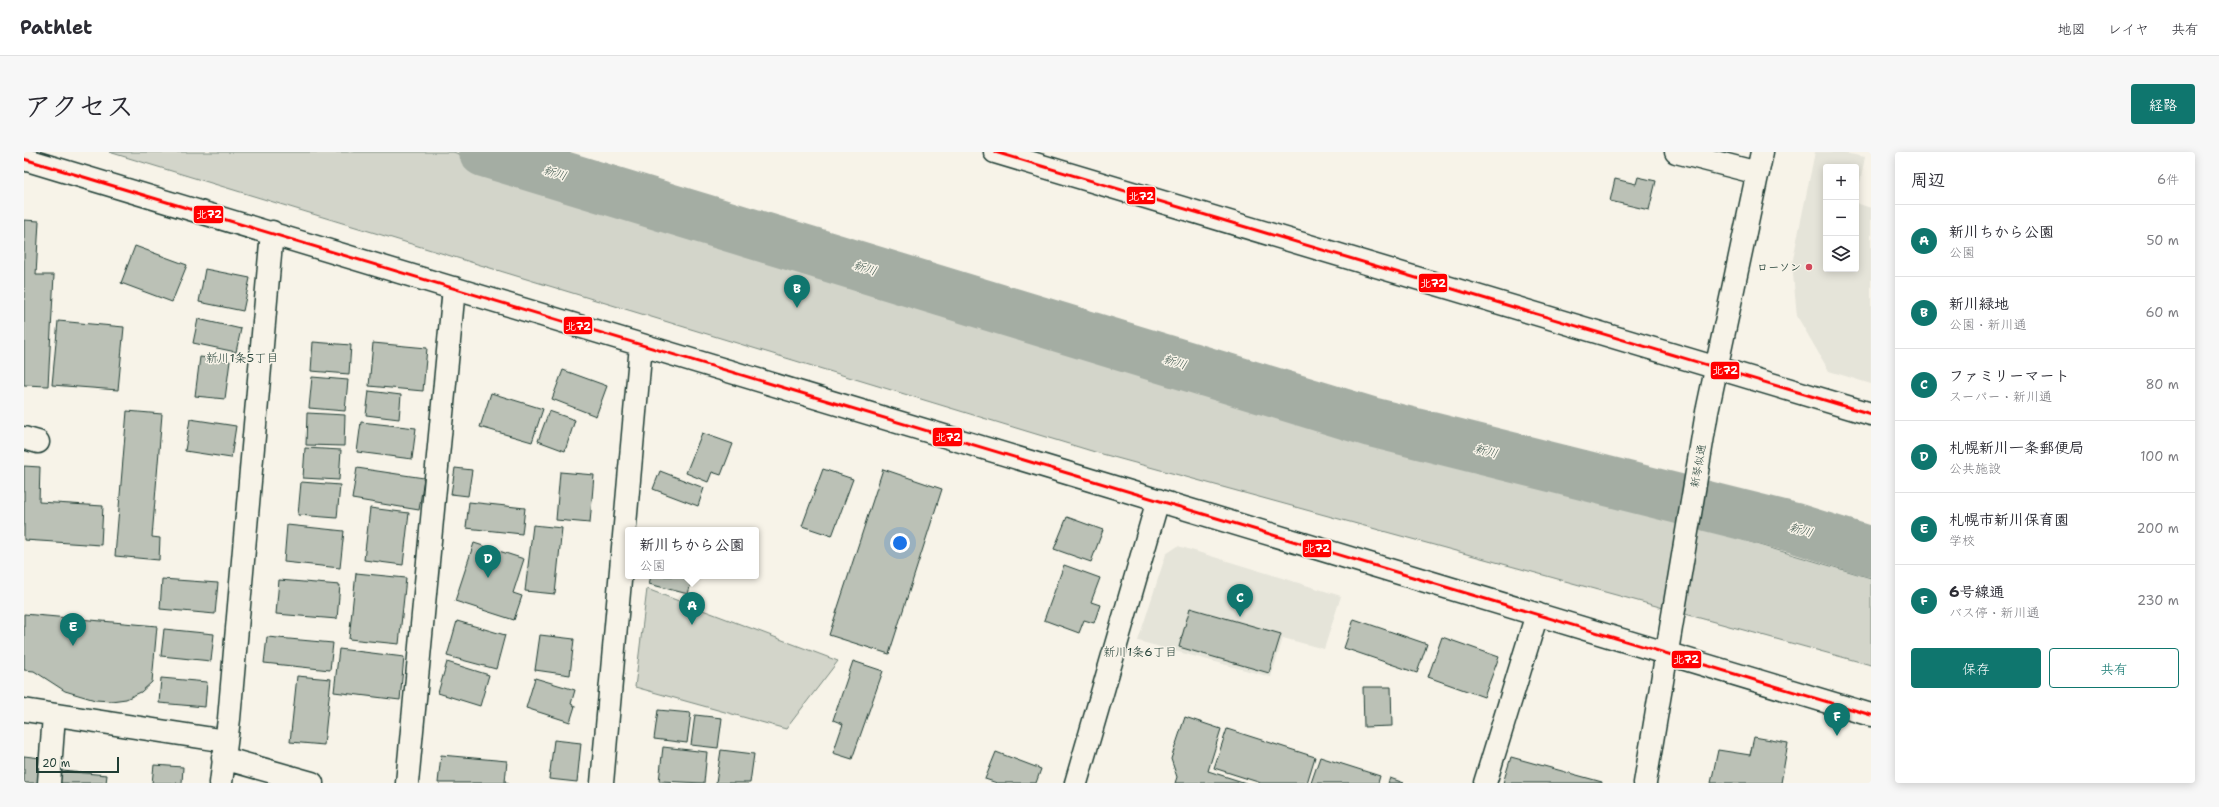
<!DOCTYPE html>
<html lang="ja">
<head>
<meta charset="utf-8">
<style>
	:root { --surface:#fff; --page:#f7f7f7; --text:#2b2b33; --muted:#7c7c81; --line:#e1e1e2; --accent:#0f766e }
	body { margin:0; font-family:"Shantell Sans","Klee One",sans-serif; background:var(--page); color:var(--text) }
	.controls { position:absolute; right:12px; top:12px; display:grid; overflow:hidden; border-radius:4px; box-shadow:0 2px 10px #0003 }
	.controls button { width:36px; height:36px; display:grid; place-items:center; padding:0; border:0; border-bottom:1px solid var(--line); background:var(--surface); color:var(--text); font:20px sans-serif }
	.scale { position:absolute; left:12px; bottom:10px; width:83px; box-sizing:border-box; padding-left:4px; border:2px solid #1f3d34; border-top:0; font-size:11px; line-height:14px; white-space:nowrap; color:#1f3d34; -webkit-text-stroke:3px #f7f3e8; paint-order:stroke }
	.you { position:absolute; left:876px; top:391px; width:14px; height:14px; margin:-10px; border:3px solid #fff; border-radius:50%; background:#1a73e8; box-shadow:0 0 0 6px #1a73e833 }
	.badge { display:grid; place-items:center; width:26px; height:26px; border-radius:50%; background:var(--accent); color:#fff; font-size:13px; font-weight:700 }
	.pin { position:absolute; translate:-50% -33px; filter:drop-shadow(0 1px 2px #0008) }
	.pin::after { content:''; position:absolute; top:21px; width:14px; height:12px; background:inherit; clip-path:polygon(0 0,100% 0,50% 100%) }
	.popup { position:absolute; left:601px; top:375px; width:134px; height:52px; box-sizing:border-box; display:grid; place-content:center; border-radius:4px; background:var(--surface); filter:drop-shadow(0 1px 3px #0005); font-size:13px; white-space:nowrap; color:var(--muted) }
	.popup b { font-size:15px; color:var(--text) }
	.popup::after { content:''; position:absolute; left:50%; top:100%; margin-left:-8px; border:8px solid transparent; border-top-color:var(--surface) }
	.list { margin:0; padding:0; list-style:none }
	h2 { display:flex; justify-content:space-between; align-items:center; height:52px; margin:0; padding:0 16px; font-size:17px }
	h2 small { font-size:13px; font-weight:400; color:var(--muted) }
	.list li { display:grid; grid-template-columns:26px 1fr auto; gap:12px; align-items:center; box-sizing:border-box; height:72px; padding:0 16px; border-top:1px solid var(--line) }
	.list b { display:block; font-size:15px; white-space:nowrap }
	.list p { margin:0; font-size:13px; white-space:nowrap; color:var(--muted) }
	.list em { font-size:13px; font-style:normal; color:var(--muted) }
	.actions { display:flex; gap:8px; padding:12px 16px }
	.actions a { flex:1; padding:9px 0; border:1px solid var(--accent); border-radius:4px; text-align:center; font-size:14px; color:var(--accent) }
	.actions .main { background:var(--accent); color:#fff }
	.icon { flex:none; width:22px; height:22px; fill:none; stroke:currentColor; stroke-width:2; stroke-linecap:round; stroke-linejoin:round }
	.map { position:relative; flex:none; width:1847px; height:631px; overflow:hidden; border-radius:4px }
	header { display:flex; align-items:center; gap:24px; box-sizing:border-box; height:56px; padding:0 20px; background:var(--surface); border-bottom:1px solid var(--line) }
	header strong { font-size:19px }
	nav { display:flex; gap:22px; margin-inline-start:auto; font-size:14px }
	.intro { display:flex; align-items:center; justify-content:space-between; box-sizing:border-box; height:96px; padding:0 24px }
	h1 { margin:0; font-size:28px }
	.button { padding:10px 18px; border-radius:4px; background:var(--accent); color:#fff; font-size:14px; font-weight:700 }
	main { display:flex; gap:24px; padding:0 24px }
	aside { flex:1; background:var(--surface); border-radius:4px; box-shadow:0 2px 10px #0003 }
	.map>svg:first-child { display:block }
	.built { fill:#e5e4d9; fill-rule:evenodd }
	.green { fill:#d3d5ca; stroke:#79897f }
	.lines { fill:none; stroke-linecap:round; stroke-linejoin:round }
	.river { stroke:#a4ada3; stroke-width:50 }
	.building { fill:#bbc1b6; stroke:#1f3d34 }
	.minor-casing { stroke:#1f3d34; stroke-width:25 }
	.minor { stroke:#f7f3e8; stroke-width:22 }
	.bus-1-casing { stroke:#f7f3e8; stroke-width:6 }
	.bus-1 { stroke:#f00; stroke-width:3 }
	.poi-dot { fill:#d1495b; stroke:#f7f3e8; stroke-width:1.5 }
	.labels { text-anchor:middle; stroke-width:3; stroke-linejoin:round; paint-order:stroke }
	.poi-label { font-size:11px; font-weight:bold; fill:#1f3d34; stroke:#f7f3e8; text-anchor:end }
	.street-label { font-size:11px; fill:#1f3d34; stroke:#f7f3e8 }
	.water-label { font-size:12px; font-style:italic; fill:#405950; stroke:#f7f3e8 }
	.neighbourhood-label { font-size:12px; fill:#1f3d34; stroke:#f7f3e8 }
	.line-badge { stroke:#f7f3e8; stroke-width:1.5 }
	.badge-label { font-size:11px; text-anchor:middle; font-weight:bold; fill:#fff }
</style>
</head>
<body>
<header>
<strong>Pathlet</strong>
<nav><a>地図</a><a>レイヤ</a><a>共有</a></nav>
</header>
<div class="intro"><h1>アクセス</h1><a class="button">経路</a></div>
<main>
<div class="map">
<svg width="1847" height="631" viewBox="0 0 1847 631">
	<rect width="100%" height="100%" fill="#f7f3e8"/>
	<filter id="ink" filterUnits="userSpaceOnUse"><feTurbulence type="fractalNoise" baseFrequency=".025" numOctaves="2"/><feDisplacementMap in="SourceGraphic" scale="8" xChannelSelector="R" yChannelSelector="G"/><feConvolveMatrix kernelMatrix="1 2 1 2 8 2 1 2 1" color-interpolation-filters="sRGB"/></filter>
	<g filter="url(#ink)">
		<path class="built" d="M1791,0H1815L1841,5L1832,51L1847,56V232L1805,219L1773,164L1768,112ZM1802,15H1832V117H1802Z
			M1154,394L1317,444L1300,497L1259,486L1247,525L1114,489L1142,402Z"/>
		<path class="green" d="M85,0H429L1491,320L1847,426V513L1071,300Z
			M623,437L814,509L762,577L611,535Z"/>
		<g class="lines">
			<path class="river" d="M460,0L1347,270L1771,376L1847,400"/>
		</g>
		<path class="building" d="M1614,25L1632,29L1625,58L1586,49L1591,27L1612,32Z
			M0,68L15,69L12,123H30L24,234L0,233Z
			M111,94L163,113L148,150L97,131Z
			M181,117L226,126L219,159L175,150Z
			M174,167L217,177L212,200L169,191Z
			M34,169L100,175L94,238L28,233Z
			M289,190L327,193L325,222L287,219Z
			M349,191L403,196L399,239L345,234Z
			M176,205L206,209L201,247L171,244Z
			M539,218L583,234L572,264L528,247Z
			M288,225L324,228L321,259L285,256Z
			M345,239L377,243L375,267L342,263Z
			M467,241L519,257L508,290L456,275Z
			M103,259L138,262L128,385L136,386L135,408L91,404Z
			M525,259L551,268L541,299L514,289Z
			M283,261L321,263L320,294L282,293Z
			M166,267L212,274L207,306L161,299Z
			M337,270L392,276L388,307L333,300Z
			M678,281L709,292L697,323L688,320L684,330L662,321Z
			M281,296L317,298L315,328L279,326Z
			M0,314L16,315L15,350L79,354L77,393L0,388Z
			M333,316L400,326L395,358L328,347Z
			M431,316L448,318L444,344L427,342Z
			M799,317L829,327L808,384L778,374Z
			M859,317L918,337L865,502L805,483Z
			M636,319L680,336L674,354L629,337Z
			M536,320L570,323L566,371L532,368Z
			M277,330L316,333L313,366L274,363Z
			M445,350L501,356L498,382L442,376Z
			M346,356L385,361L379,413L340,408Z
			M1043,365L1079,378L1067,410L1030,397Z
			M263,373L320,379L316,416L260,410Z
			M509,373L538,376L531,442L501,439Z
			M450,391L500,407L489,441L498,444L490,468L431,449Z
			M1040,413L1076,426L1067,450L1076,453L1070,471L1060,468L1055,481L1020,468Z
			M332,421L382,426L375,492L325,487Z
			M627,424H669L664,442L625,432Z
			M138,427L194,431L191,462L136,457Z
			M255,428L316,433L313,467L252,462Z
			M1166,456L1257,482L1245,521L1155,495Z
			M0,462L133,474L128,530L117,540L102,547L87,549L71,548L41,539L10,519L0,518Z
			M1330,467L1403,492L1393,521L1320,496Z
			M433,469L481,483L472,517L423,504Z
			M140,477L190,482L187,509L137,504Z
			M516,483L550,487L546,523L511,518Z
			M243,485L309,491L306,518L240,511Z
			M1418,485L1475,505L1460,545L1404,525Z
			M315,497L380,505L376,548L310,540Z
			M829,509L859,519L828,607L809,601L819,572L809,568Z
			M423,510L465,523L456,554L414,541Z
			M273,524L307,527L300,593L266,590Z
			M137,526L183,530L181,555L135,551Z
			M511,526L551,538L547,552L551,554L546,570L502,556Z
			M1339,535H1367L1368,574L1340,575Z
			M634,558L667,561L663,591L630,587Z
			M671,563L698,566L694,596L667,593Z
			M1161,565L1197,577L1184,619L1222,631H1151L1153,625L1147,607Z
			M1203,577L1291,605L1283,631H1237L1190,616Z
			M1730,585L1764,591L1757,631H1687L1694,598L1726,603Z
			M530,588L557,591L553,630L525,627Z
			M639,595L683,600L680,631L635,629Z
			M697,598L730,602L726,631H692Z
			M972,600L1017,617L1012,631H973L961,627Z
			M417,603L483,609L481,630L485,631H414Z
			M0,604L17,606L14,631H0Z
			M1296,605L1356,624L1354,631H1287Z
			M1487,605L1578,630V631H1479Z
			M130,613L159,615L158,631H128Z
			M38,619L83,623L82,631H36Z
			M1366,626L1380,631H1364Z"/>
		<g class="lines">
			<g class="minor-casing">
				<path id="minor" d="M971,0L1847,262
					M1652,0L1734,21
					M0,7L1847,563
					M0,286L14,290
					M0,558L202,589
					M199,606L288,631
					M25,631L30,563
					M197,631L205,567L248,80
					M383,631L430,136
					M578,631L617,193
					M1052,631L1134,348
					M1461,631L1513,462
					M1621,631L1683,260L1738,0"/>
			</g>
			<use href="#minor" class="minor"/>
			<g class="bus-1-casing">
				<path id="bus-1" d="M971,0L1847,262
					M0,7L1847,563"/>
			</g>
			<use href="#bus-1" class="bus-1"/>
		</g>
	</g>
	<circle class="poi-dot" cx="1785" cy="115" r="4"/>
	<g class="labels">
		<g class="poi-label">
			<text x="1777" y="119">ローソン</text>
		</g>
		<g class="street-label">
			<text transform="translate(1674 314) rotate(-80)" y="4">新琴似通</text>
		</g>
		<g class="water-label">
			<text transform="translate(531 21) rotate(17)" y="4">新川</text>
			<text transform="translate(841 116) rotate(17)" y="4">新川</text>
			<text transform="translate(1151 210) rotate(17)" y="4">新川</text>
			<text transform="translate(1462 299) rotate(14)" y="4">新川</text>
			<text transform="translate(1777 378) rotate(16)" y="4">新川</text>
		</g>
		<g class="neighbourhood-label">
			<text x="218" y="210">新川1条5丁目</text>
			<text x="1116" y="504">新川1条6丁目</text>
		</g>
	</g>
	<g class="line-badge">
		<rect x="1102" y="34" width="30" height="19" rx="4" fill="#f00"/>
		<rect x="169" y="53" width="31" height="19" rx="4" fill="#f00"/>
		<rect x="1394" y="121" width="30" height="20" rx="4" fill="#f00"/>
		<rect x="539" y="164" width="30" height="19" rx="4" fill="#f00"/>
		<rect x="1686" y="209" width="30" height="19" rx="4" fill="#f00"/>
		<rect x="908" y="275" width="31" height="20" rx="4" fill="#f00"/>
		<rect x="1278" y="387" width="30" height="19" rx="4" fill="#f00"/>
		<rect x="1647" y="498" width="31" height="19" rx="4" fill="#f00"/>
	</g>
	<g class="badge-label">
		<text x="1117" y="48">北72</text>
		<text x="185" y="66">北72</text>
		<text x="1409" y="135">北72</text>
		<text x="554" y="178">北72</text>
		<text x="1701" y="222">北72</text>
		<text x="924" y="289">北72</text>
		<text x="1293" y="400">北72</text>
		<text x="1662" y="511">北72</text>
	</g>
</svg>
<div class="controls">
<button>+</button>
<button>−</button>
<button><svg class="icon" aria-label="layers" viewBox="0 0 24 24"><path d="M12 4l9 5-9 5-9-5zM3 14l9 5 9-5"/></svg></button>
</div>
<div class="scale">20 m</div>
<div class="you"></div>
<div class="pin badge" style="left:668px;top:473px">A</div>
<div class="popup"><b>新川ちから公園</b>公園</div>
<div class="pin badge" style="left:773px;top:156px">B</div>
<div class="pin badge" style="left:1216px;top:465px">C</div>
<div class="pin badge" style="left:464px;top:426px">D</div>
<div class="pin badge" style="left:49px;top:494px">E</div>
<div class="pin badge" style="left:1813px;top:584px">F</div>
</div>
<aside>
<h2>周辺<small>6件</small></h2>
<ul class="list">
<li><span class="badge">A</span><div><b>新川ちから公園</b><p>公園</p></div><em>50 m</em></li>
<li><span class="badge">B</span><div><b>新川緑地</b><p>公園 · 新川通</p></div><em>60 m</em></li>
<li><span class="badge">C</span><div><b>ファミリーマート</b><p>スーパー · 新川通</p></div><em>80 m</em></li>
<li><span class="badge">D</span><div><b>札幌新川一条郵便局</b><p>公共施設</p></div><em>100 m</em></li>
<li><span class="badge">E</span><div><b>札幌市新川保育園</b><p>学校</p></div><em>200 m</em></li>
<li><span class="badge">F</span><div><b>6号線通</b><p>バス停 · 新川通</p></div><em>230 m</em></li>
</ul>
<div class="actions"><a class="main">保存</a><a>共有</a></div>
</aside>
</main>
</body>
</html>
